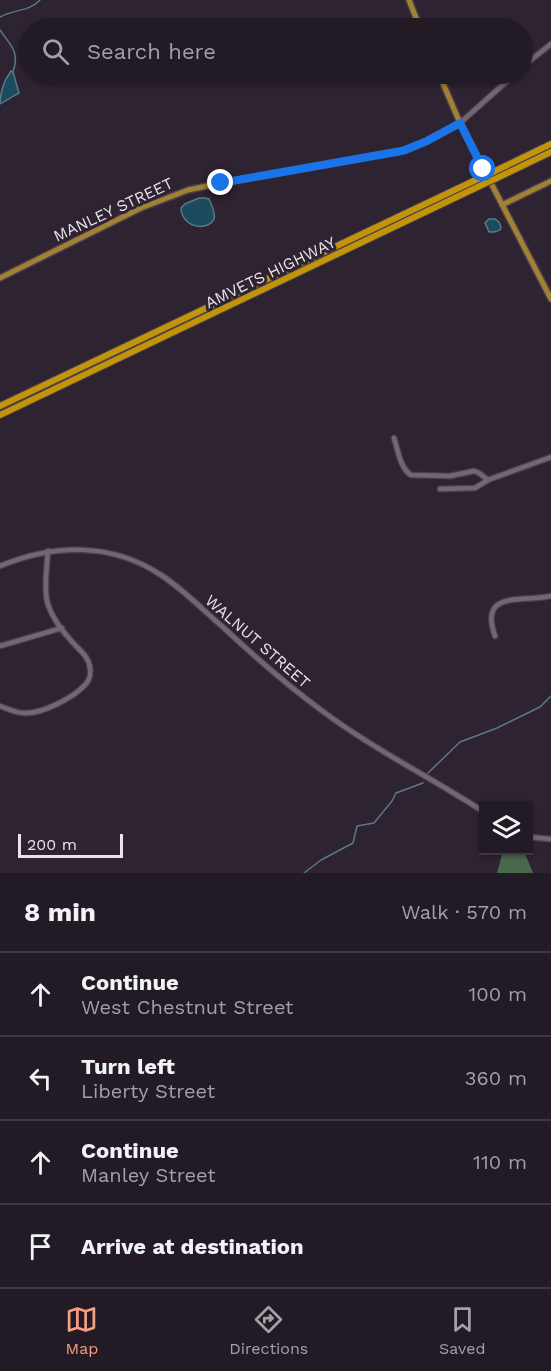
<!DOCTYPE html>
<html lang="en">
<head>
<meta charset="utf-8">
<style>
	:root { --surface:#221a24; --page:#2e2731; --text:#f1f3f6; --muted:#a2a1a6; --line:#3f3841; --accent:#f2a080 }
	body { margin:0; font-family:"Work Sans",sans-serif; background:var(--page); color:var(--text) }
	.controls { position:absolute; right:18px; bottom:18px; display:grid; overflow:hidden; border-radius:0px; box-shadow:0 2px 4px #0004 }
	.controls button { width:54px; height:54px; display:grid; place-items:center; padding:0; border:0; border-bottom:2px solid var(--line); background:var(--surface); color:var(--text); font:30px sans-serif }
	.scale { position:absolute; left:18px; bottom:15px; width:105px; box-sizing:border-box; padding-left:6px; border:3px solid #ebe3ec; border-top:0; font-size:16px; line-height:21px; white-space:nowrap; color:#ebe3ec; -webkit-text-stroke:4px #2e2330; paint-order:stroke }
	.stop { position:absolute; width:18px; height:18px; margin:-14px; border:4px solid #1a73e8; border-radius:50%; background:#fff }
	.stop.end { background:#1a73e8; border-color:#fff; box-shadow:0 2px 6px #0008 }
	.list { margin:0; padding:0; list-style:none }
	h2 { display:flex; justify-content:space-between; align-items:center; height:78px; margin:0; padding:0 24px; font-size:26px }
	h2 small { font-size:20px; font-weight:400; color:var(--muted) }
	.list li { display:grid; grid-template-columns:39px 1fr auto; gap:18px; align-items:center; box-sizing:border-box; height:84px; padding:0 24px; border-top:2px solid var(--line) }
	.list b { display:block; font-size:22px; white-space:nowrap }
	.list p { margin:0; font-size:20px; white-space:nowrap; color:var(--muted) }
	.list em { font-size:20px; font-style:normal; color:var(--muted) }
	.icon { flex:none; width:33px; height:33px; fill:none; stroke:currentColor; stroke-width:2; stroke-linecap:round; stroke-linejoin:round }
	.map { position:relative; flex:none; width:551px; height:873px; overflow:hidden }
	.search { position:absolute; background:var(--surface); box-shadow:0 2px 4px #0004; left:18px; right:18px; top:18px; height:66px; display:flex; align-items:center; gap:15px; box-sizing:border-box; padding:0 21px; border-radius:33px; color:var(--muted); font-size:22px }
	.sheet { height:414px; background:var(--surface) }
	nav { display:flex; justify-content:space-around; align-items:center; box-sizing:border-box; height:84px; border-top:2px solid var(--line); background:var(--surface); font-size:16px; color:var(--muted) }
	nav a { display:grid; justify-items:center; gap:3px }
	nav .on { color:var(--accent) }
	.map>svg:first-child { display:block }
	.forest { fill:#49694c }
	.water { fill:#1b4b5d; stroke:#597988; stroke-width:1.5 }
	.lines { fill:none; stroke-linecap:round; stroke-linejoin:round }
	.stream { stroke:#597988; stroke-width:1.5 }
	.minor-casing { stroke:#49404b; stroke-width:7 }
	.major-casing { stroke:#49404b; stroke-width:8 }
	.highway-casing { stroke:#49404b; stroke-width:8 }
	.minor { stroke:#736574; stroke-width:4.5 }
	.major { stroke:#a38134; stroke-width:5 }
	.highway { stroke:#c3940a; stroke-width:6 }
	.highway-bridge-casing { stroke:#49404b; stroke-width:8; stroke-linecap:butt }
	.highway-bridge { stroke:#c3940a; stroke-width:6 }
	.route { stroke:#1a73e8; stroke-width:8 }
	.labels { text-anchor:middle; stroke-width:6; stroke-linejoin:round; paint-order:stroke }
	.street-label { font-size:16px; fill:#ebe3ec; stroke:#2e2330 }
</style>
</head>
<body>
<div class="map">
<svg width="551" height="873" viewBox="0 0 551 873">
	<rect width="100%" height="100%" fill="#2e2330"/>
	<path class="forest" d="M503,851H524L533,873H497Z"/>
	<path class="water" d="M11,71L13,72L19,93L0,104C0,93 4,80 11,71Z
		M199,198H204L209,199C211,204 216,213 214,219C209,231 182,229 181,208L185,204Z
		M489,219H495L499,222L501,227L500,230L494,232H489L485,223Z"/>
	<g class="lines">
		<path class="stream" d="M0,17C14,9 29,12 40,0
			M0,30C10,45 20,51 13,72
			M428,773L460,742L497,728L540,707L551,696
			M304,873L321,860L353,843L357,826L374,823L392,801L396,793L423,783"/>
		<g class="minor-casing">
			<path id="minor" d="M522,67L551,44
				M460,123L515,74
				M394,438C398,450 400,468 411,475L450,476L474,471L479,473L488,480
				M440,489L475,488L488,480L551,457
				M0,566C54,544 111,542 161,575C184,590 203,610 224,628C255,657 287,685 321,710C373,749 430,777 484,812
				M495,636C478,589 524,603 551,596
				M0,646L62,628
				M0,706C8,709 18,714 27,713C43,713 73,698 85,685C89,681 91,674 90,668C89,655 76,648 69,638C62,631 52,616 49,607C43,595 47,566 48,551
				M528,837L551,839"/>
		</g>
		<g class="major-casing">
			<path id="major" d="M409,0L420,28
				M439,74L460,123L551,299
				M502,205L551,181
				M0,278L141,208L188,190L221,183L406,150L429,140L460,123"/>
		</g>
		<g class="highway-casing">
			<path id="highway" d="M491,173L551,144
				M495,179L551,152
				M0,406L482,177
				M0,415L486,183"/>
		</g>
		<use href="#minor" class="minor"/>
		<use href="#major" class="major"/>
		<use href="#highway" class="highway"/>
		<g class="highway-bridge-casing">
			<path id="highway-bridge" d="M482,177L491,173
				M486,183L495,179"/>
		</g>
		<use href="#highway-bridge" class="highway-bridge"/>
	</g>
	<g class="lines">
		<path class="route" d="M221,183L402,151L425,142L460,123L483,169"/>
	</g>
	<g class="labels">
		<g class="street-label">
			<text transform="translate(113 209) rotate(-25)" y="6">MANLEY STREET</text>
			<text transform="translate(270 272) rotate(-26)" y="6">AMVETS HIGHWAY</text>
			<text transform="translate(258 641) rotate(41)" y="6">WALNUT STREET</text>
		</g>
	</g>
</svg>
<div class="controls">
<button><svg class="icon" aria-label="layers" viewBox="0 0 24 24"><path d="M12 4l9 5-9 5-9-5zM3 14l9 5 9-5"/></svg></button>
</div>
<div class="scale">200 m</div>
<div class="stop" style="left:483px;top:169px"></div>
<div class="stop end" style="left:221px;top:183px"></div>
<div class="search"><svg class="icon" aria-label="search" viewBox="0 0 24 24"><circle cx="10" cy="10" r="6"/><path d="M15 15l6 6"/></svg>Search here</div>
</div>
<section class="sheet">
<h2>8 min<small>Walk · 570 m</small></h2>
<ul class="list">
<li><svg class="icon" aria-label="ahead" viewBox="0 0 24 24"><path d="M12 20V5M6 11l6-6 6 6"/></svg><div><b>Continue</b><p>West Chestnut Street</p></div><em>100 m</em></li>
<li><svg class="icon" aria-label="left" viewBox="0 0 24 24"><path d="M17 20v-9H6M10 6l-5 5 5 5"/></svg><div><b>Turn left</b><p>Liberty Street</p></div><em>360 m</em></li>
<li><svg class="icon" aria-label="ahead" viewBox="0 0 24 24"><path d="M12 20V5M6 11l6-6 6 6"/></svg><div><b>Continue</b><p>Manley Street</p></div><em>110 m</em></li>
<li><svg class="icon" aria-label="arrive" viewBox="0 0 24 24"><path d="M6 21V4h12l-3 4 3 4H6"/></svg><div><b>Arrive at destination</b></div></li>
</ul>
</section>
<nav>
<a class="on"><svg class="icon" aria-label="map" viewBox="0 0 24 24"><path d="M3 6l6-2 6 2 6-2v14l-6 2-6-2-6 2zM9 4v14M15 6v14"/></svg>Map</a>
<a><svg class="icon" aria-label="directions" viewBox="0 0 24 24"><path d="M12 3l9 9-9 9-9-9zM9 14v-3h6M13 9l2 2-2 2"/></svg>Directions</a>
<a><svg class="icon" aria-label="saved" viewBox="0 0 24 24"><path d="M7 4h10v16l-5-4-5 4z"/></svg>Saved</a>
</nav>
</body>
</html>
